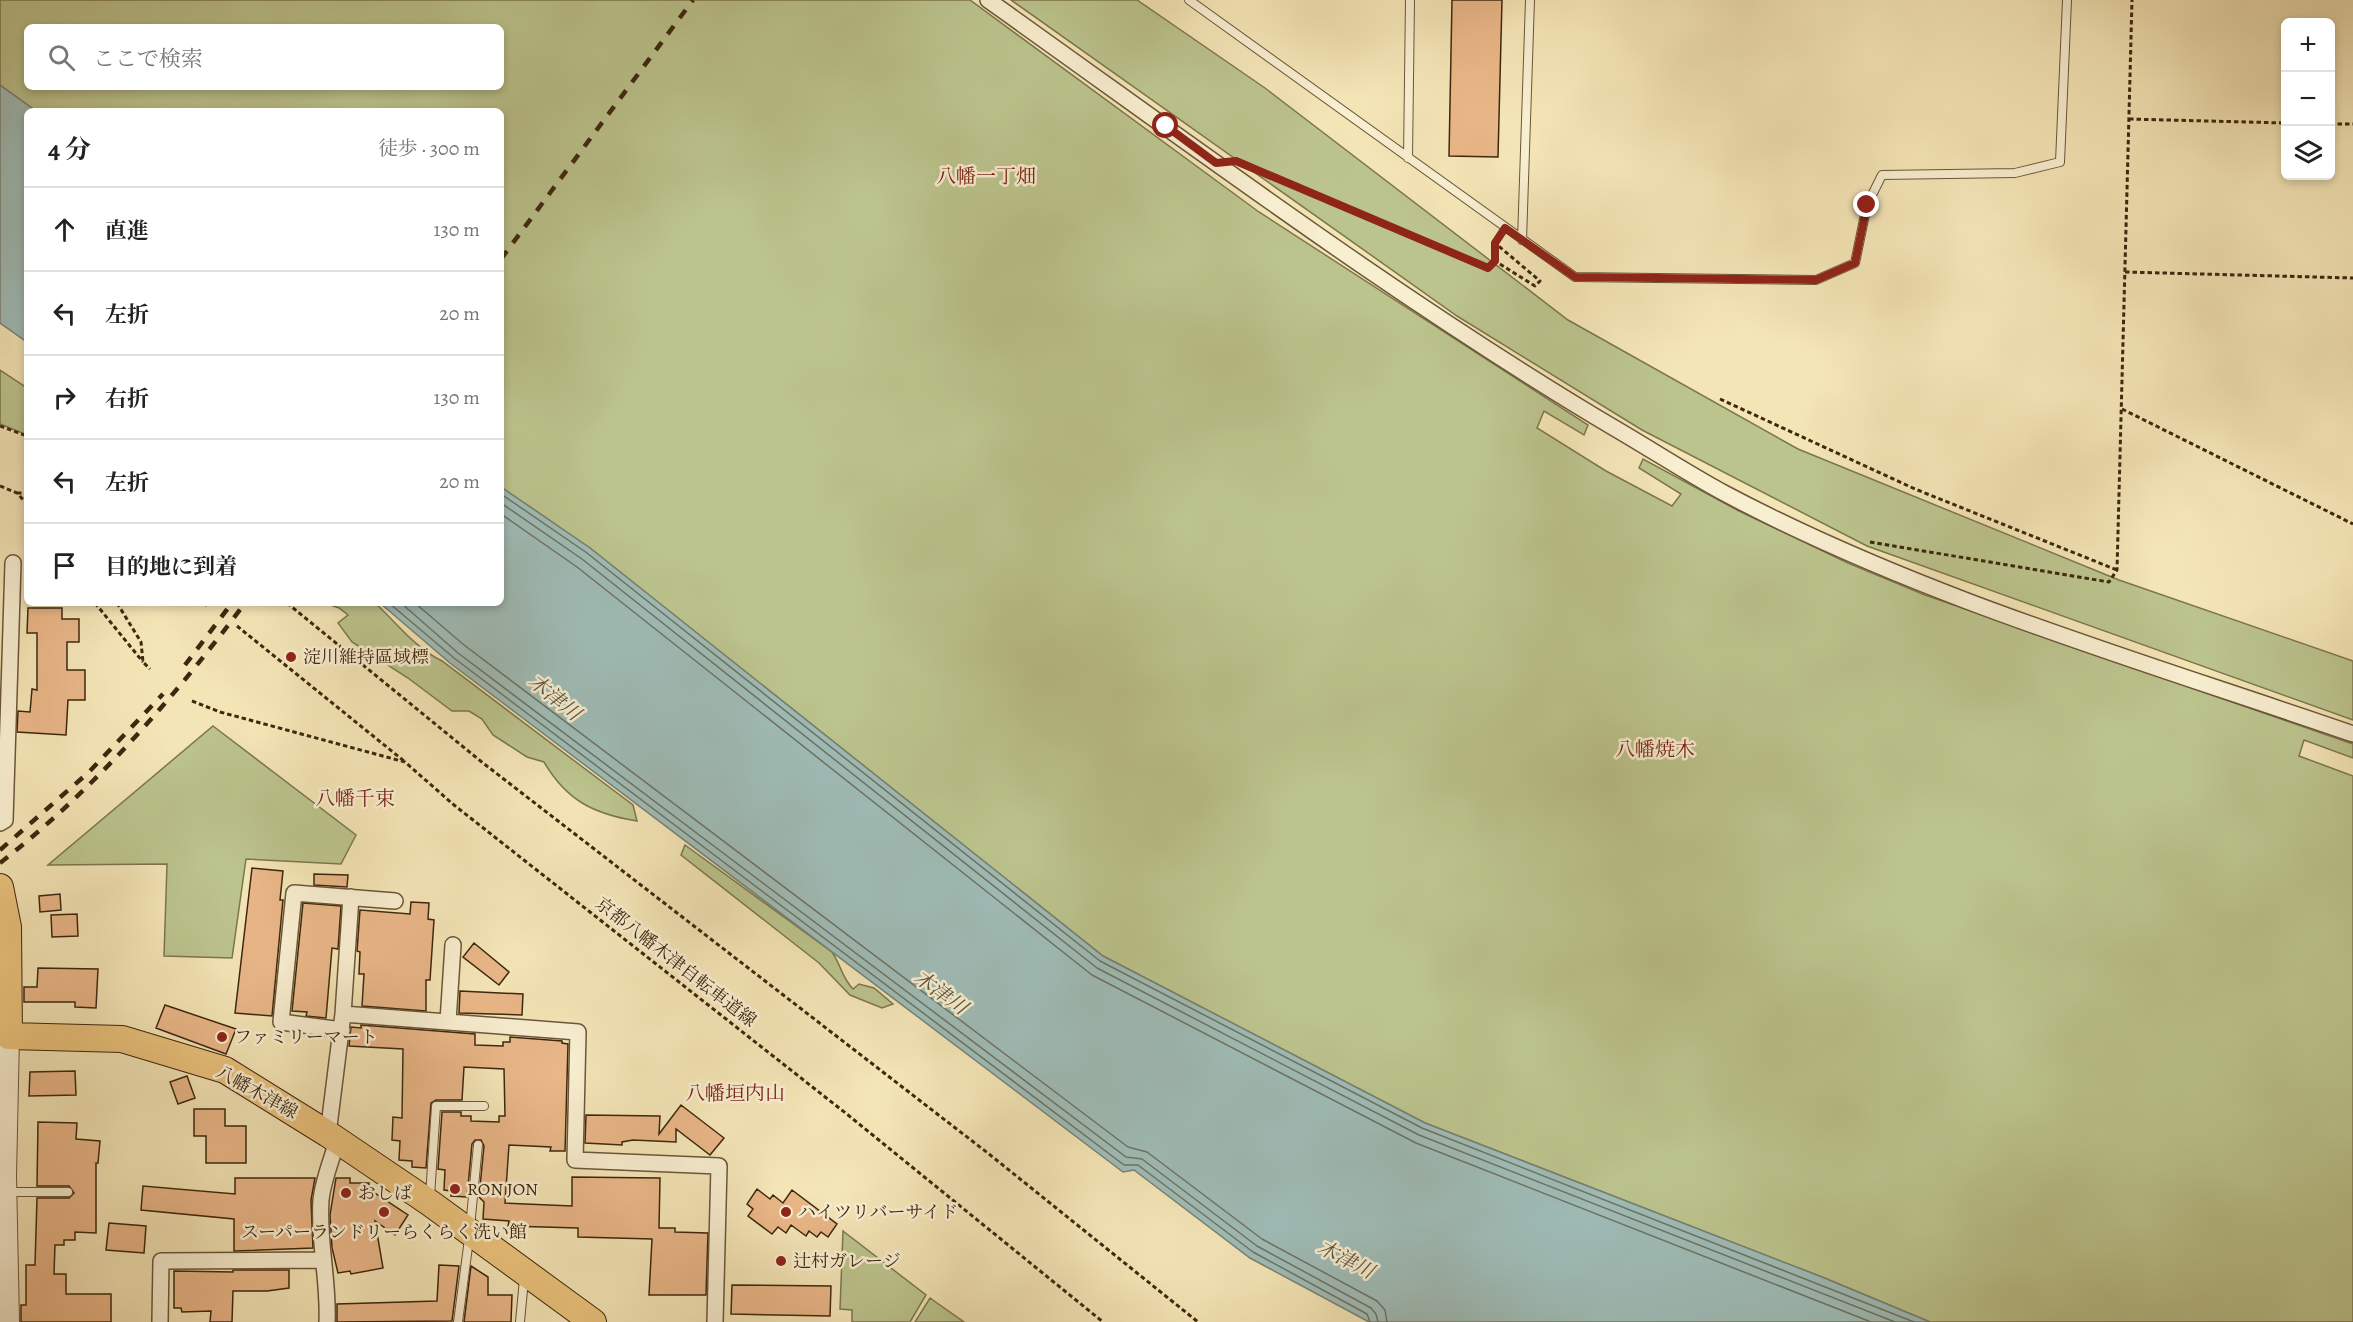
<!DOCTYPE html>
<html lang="ja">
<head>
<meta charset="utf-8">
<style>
	:root { --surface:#fff; --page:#f2f2f2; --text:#222; --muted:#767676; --line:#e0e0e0 }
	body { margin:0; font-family:Alegreya,"Noto Serif JP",serif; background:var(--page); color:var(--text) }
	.controls { position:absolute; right:18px; top:18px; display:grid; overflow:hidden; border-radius:9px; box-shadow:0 3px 9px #0003 }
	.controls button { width:54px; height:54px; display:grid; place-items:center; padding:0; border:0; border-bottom:2px solid var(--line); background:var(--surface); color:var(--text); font:30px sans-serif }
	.stop { position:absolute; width:18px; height:18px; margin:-14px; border:4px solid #8f2418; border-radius:50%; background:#fff }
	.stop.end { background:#8f2418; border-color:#fff; box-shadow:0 2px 6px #0008 }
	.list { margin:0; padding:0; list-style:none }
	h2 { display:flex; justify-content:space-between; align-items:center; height:78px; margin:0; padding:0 24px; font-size:26px }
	h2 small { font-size:20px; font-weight:400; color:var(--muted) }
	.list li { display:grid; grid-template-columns:39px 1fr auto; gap:18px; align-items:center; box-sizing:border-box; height:84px; padding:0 24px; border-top:2px solid var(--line) }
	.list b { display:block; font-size:22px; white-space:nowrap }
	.list em { font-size:20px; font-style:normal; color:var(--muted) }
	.icon { flex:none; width:33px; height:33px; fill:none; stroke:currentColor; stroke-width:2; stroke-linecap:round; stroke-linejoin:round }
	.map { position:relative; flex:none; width:2353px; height:1322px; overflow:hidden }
	.search { position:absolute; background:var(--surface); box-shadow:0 3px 9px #0003; left:24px; top:24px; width:480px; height:66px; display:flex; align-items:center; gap:15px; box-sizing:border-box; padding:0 21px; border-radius:9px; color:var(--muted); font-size:22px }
	.panel { position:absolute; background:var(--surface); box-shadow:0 3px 9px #0003; left:24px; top:108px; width:480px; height:498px; border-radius:9px }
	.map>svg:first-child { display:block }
	.green { fill:#bcc48d; stroke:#7c764e; stroke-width:1.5; fill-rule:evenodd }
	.water { fill:#9fbdb8; stroke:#788174; stroke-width:1.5 }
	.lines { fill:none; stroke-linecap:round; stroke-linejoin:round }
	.shore { stroke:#6e7263; stroke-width:1.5 }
	.building { fill:#e9b687; stroke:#3d270e; stroke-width:1.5 }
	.service-casing { stroke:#6b5638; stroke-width:10 }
	.minor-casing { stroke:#6b5638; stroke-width:18 }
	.tertiary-casing { stroke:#6b5638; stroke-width:22 }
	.primary-casing { stroke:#3d270e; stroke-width:28 }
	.path { stroke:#3d270e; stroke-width:3; stroke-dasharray:4.5 3; stroke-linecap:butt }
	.service { stroke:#f8eed0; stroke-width:8 }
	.minor { stroke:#f8eed0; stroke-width:15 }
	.tertiary { stroke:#f8eed0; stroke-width:20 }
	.primary { stroke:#eac27b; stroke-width:26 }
	.rail { stroke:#3d270e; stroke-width:4.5; stroke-dasharray:10 10; stroke-linecap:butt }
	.route { stroke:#8f2418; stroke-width:8 }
	.poi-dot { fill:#8f2418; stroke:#f8eed0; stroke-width:2 }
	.labels { text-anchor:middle; stroke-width:5; stroke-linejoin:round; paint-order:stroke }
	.poi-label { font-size:18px; fill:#3d270e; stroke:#f8eed0; text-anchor:start }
	.street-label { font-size:18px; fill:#3d270e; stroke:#f8eed0 }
	.neighbourhood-label { font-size:20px; fill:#7a1f14; stroke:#f8eed0 }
	.water-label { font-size:20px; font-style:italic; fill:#5a5441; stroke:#f8eed0 }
</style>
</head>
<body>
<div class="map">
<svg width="2353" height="1322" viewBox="0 0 2353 1322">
	<rect width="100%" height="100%" fill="#f4e5b6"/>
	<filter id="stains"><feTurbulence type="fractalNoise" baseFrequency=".00333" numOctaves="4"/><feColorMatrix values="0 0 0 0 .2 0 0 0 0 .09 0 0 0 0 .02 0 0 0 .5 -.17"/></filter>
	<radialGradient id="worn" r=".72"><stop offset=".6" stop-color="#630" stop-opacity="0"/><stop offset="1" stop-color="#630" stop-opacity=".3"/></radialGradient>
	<path class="green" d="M0,0H970L1259,212L1588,425L1584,435L1544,411L1537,428L1606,471L1672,506L1681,494L1639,468L1643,459L1739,511L1848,563L1925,595L2353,744V758L2304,740L2299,756L2353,776V1322H1930L1822,1277L1425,1123L1103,956L590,548L501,487V111H36L0,85ZM27,27H501V87H27Z
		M1011,0H1137L1265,88L1568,320L1798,449L2119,580L2353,661V720L1867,546L1642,430L1457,316Z
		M0,370L27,388V435L0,424Z
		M325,603H375C397,623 415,648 442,661L633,805L637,821C594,814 567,801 544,762L527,757L493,735L482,719L469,711H452L408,678L352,642L338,623L348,615L339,608Z
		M213,726L356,835L341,864L246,859L232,958L164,956L167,864L48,865Z
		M685,845L832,952C841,965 842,978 853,989L859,984L874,988L893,1004L882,1008L850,995L819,963L681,855Z
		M843,1231L926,1295L910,1322H852V1310L840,1309Z
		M930,1298L964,1322H915Z"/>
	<path class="water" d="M0,85L36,111H27V342L0,323Z
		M501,487L590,548L1103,956L1425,1123L1822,1277L1930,1322H1369L1250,1258L1134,1170L1123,1172L450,663L380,603H501Z"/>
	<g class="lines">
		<path class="shore" d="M501,494L587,553L1100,961L1422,1128L1914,1322
			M501,503L582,559L1097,968L1419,1135L1895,1322
			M501,514L577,567L1092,975L1416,1143L1871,1322
			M389,603L454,658L1124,1165H1138L1253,1252L1367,1314L1370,1322
			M401,603L458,653L1126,1157L1142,1159L1257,1246L1371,1308L1376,1314L1378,1322
			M415,603L464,645L1128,1147L1147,1152L1262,1239L1377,1301L1385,1310L1387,1322"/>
	</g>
	<path class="building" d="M1452,0H1502L1498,157L1449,156Z
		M28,608H62V619H79V642H67V670H85V700H68L66,735L17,732L18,711L30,712L32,689L37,690V633H27Z
		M252,868L283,871L280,900H283L272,1016L235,1013Z
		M314,874L348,875L347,887L314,885Z
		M60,894L61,910L40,912L39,896Z
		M411,902L429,903L428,919L434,920L430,980H426V1011L362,1006L364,974H359L360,952L357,951L360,910L410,914Z
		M303,903L341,906L338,949L332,948L326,1018L306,1016L307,1012L292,1011Z
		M77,914L78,936L52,937L51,915Z
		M474,943L509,972L499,985L463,957Z
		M38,968L98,969L96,1008L75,1007V1002H24V987H37Z
		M460,991L523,994L522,1015L459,1013Z
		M165,1005L236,1029L226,1054L156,1028Z
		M361,1025L475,1034V1045L503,1046V1042H510V1037L562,1041V1043L568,1044L565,1151H550L551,1147L509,1145L505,1203L572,1206V1177L660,1178L659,1228H675V1232L708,1233L706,1295H649L652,1239L578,1237V1228L508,1226L509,1221L483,1219L484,1202L479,1197L484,1146L481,1140H475L472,1144L467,1197L451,1196V1191L444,1190L445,1170L438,1169L442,1112H461V1116H471V1121L499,1122V1116H505L504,1069L464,1067L462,1100H436L431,1103L426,1168L412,1167V1161L399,1160L400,1141L392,1140L393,1117L402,1118L403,1049L349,1046L351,1027L361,1028Z
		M75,1071L76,1095L29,1096L30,1072Z
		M187,1076L195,1098L178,1104L170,1082Z
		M681,1105L724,1138L710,1155L676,1129V1142L633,1140L622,1142V1145L585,1143L586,1115L660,1116L659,1134Z
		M194,1109H225V1126H246V1163H206V1136H194Z
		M38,1122L77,1123L76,1139L100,1141L98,1163H96V1233L75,1232V1240H64V1245H55L54,1274H66V1294H111V1322H21V1305H26V1265H35L37,1198H69L74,1193L69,1186H37Z
		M235,1178H315L311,1200L313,1248L234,1251V1219L141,1210L143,1186L235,1194Z
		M336,1178H350V1183H369V1189L408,1215L395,1235L375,1221L383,1268L351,1274L350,1271L338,1273L332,1248L330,1215Z
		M757,1189L770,1199L773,1195L783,1203L792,1190L837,1224L828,1237L821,1232L817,1237L809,1231L806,1236L791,1225L786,1233L778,1227L772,1234L748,1216L753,1209L747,1204Z
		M109,1223L146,1226L144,1253L106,1250Z
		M439,1265L459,1266L452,1321L337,1322V1304L437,1301Z
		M471,1266L488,1277V1295H512L511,1322H464Z
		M233,1270H289V1288L267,1291H233L232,1322H210L211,1311L182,1312L181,1308H174V1271L233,1272Z
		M732,1285L831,1286L830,1316L731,1314Z"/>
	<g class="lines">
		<g class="service-casing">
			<path id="service" d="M1189,0L1575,277L1816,280L1855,263L1867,205L1882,175L2015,173L2060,162L2067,0
				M1408,158L1410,0
				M1522,240L1530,0
				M7,1192H68
				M430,1196L436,1106H484
				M470,1227L478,1145
				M458,1322L469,1239
				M520,1322L524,1279"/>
		</g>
		<g class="minor-casing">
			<path id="minor" d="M988,0C1195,147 1397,299 1616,429C1652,450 1687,473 1724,493C1922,598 2142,661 2353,734
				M0,823L5,820L13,563
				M343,1014L578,1032L575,1160L719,1166L715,1322
				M448,1021L453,945
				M342,1030L281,1022L294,893L395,901
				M328,1134L343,1014L351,897
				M160,1322L161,1261L322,1260
				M327,1322C329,1281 318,1241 321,1200C323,1180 332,1159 337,1141"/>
		</g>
		<g class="tertiary-casing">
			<path id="tertiary" d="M0,1035L9,1036L6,1176L9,1322"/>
		</g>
		<g class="primary-casing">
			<path id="primary" d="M0,887L8,927L9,1036L122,1039L225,1070L328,1134L430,1203L593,1322"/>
		</g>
		<path class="path" d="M2129,119L2286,123
			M2330,124H2353
			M1255,169L1488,269L1495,261L1535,286L1540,281L1495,243L1499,237
			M1495,245V261
			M2125,272L2353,278
			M1720,399L1915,489L2117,570
			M2122,409L2353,524
			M0,426L27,436
			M0,486L17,493L27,504
			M17,493H27
			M1870,542L2109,582L2117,570L2132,0
			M95,603L143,662
			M117,603L141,642L143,662L150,669
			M203,603L209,607
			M287,603L483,763L989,1154L1198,1322
			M237,626L404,761
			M192,701L220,712L405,762L454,805L848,1115L1103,1322"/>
		<use href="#service" class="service"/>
		<use href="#minor" class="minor"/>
		<use href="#tertiary" class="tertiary"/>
		<use href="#primary" class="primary"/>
		<path class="rail" d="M501,259L693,0
			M185,665L232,603
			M0,850L89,772L163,694
			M0,863C95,789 173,699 245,603"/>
	</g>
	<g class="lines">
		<path class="route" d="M1166,126L1216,163L1236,161L1488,268L1495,261V243L1505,228L1575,277L1816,280L1855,263L1867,205"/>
	</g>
	<g class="poi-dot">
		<circle cx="291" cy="657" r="6"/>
		<circle cx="222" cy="1037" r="6"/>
		<circle cx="455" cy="1189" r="6"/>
		<circle cx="346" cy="1193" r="6"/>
		<circle cx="384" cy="1212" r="6"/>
		<circle cx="786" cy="1212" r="6"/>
		<circle cx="781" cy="1261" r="6"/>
	</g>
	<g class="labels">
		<g class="poi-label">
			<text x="303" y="663">淀川維持區域標</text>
			<text x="234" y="1043">ファミリーマート</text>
			<text x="467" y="1195">RON JON</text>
			<text x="358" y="1199">おしば</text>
			<text x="798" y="1218">ハイツリバーサイド</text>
			<text x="384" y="1238" text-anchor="middle">スーパーランドリーらくらく洗い館</text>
			<text x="793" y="1267">辻村ガレージ</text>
		</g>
		<g class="street-label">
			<text transform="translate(676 962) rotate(38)" y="6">京都八幡木津自転車道線</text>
			<text transform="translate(257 1092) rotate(29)" y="6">八幡木津線</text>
		</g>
		<g class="neighbourhood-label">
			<text x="986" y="183">八幡一丁畑</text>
			<text x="1655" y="756">八幡焼木</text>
			<text x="355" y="805">八幡千束</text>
			<text x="735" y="1100">八幡垣内山</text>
		</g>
		<g class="water-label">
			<text transform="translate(555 697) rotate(39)" y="7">木津川</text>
			<text transform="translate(941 992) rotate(36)" y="7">木津川</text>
			<text transform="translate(1346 1259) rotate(27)" y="7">木津川</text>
		</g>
	</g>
	<rect width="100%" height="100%" filter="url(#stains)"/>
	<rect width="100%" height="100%" fill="url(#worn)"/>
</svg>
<div class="controls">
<button>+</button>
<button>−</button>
<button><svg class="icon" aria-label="layers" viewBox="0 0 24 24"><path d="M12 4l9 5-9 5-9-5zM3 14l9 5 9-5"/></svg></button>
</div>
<div class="stop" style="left:1166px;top:126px"></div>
<div class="stop end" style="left:1867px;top:205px"></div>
<div class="search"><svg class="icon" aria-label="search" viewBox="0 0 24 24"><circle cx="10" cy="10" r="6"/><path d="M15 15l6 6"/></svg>ここで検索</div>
<section class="panel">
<h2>4 分<small>徒歩 · 300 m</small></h2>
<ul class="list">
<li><svg class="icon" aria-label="ahead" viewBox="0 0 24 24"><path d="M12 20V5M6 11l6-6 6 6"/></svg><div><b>直進</b></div><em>130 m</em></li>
<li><svg class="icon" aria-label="left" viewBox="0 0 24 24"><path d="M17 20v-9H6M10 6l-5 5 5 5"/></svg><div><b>左折</b></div><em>20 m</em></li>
<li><svg class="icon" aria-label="right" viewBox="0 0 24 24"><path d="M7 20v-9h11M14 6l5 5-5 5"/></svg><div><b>右折</b></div><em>130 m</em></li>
<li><svg class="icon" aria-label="left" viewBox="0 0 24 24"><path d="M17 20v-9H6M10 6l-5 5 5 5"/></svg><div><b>左折</b></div><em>20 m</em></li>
<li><svg class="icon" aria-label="arrive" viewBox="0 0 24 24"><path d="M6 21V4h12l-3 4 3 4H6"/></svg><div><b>目的地に到着</b></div></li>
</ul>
</section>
</div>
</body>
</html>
